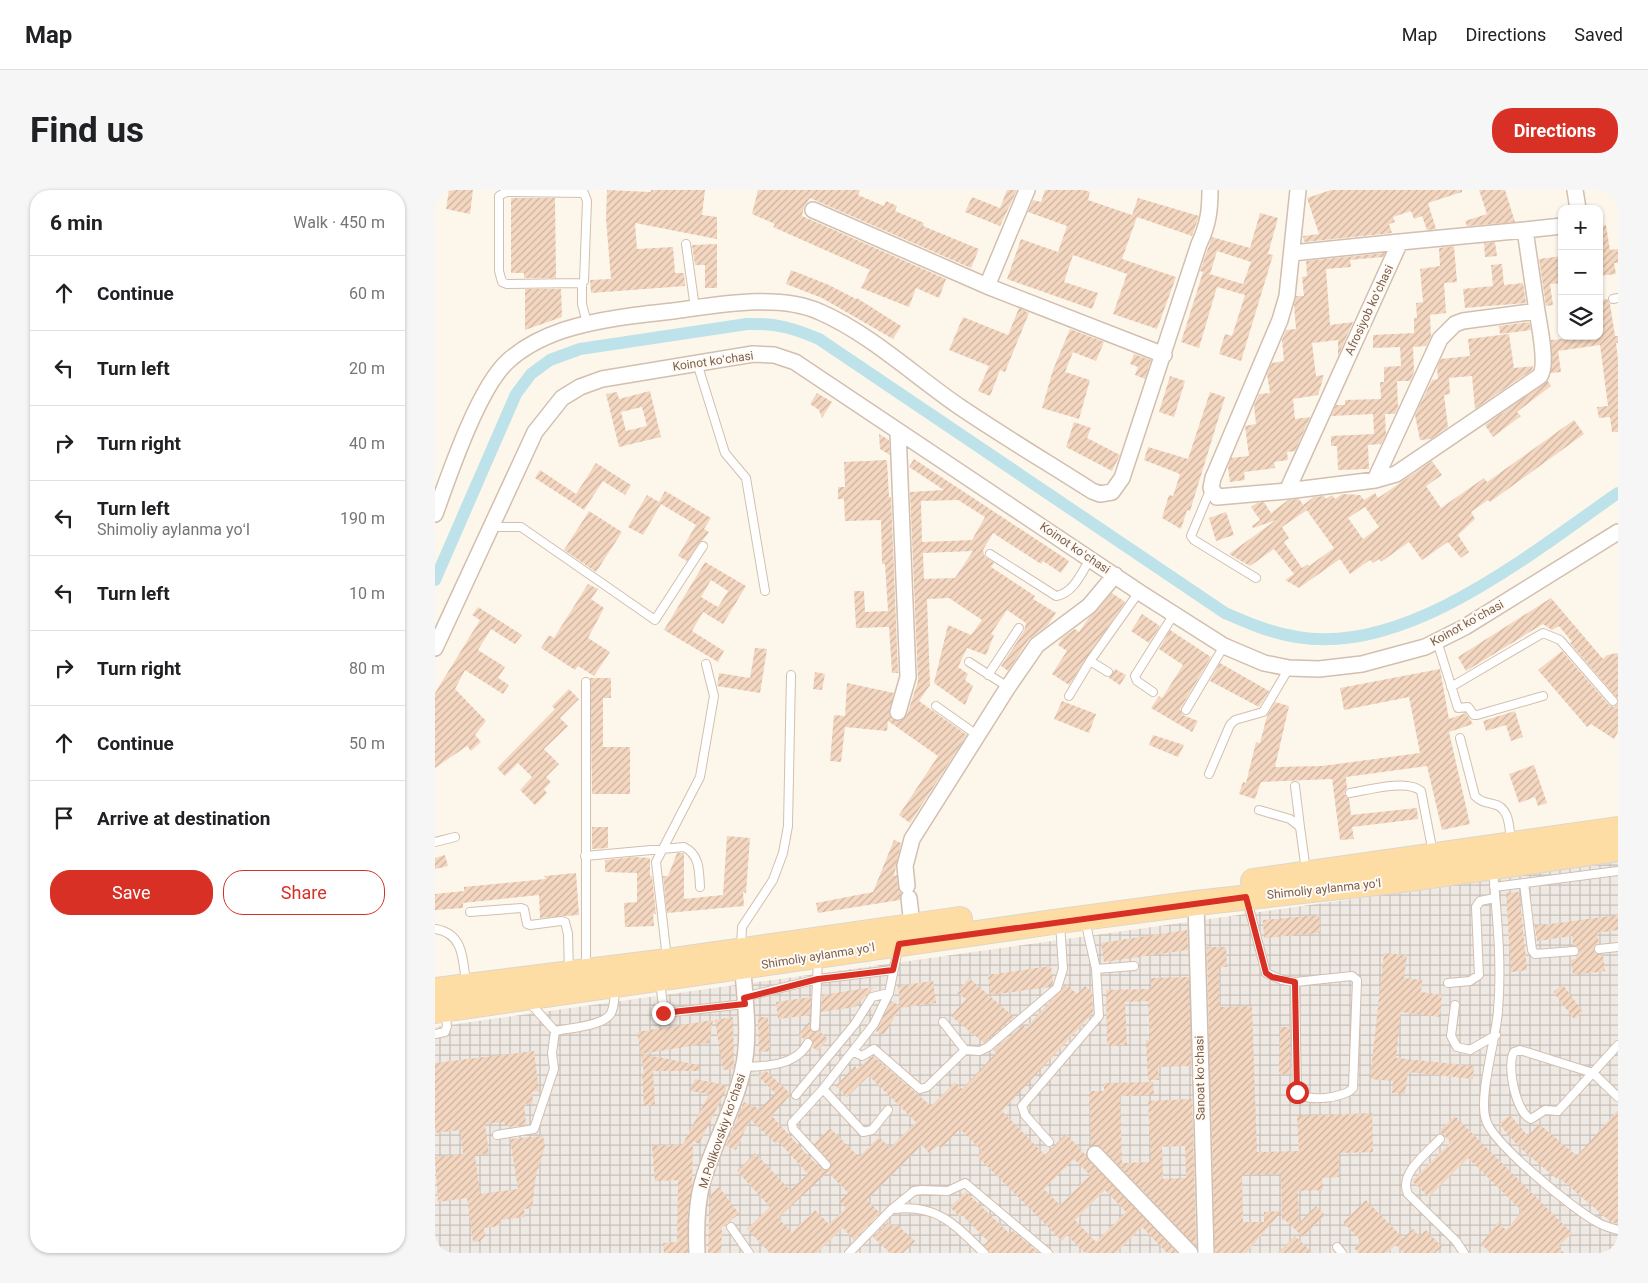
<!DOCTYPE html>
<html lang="en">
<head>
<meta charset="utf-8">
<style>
	:root { --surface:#fff; --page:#f6f6f6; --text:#202124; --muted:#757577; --line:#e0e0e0; --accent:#d93025 }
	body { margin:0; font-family:Roboto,sans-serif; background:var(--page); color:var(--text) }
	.controls { position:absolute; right:15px; top:15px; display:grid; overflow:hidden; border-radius:10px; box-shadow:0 1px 4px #0004 }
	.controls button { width:45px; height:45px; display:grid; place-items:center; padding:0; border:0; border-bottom:1px solid var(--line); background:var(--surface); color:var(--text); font:25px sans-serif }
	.stop { position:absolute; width:15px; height:15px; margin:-11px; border:4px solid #d93025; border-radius:50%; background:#fff }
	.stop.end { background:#d93025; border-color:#fff; box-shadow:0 1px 5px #0008 }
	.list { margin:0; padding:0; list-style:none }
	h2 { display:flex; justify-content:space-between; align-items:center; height:65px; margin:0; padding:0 20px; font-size:21px }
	h2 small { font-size:16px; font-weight:400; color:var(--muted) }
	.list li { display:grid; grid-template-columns:32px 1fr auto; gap:15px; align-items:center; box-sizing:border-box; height:75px; padding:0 20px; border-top:1px solid var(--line) }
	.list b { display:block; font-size:19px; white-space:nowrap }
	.list p { margin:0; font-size:16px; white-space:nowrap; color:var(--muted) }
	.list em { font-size:16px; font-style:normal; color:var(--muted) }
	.actions { display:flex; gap:10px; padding:15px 20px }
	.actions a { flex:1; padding:11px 0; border:1px solid var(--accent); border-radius:20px; text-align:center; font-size:18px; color:var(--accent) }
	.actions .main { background:var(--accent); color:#fff }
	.icon { flex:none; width:28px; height:28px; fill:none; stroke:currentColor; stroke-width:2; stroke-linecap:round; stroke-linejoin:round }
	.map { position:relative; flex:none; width:1183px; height:1063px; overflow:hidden; border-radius:20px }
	header { display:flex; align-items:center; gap:30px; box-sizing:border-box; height:70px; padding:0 25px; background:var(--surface); border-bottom:1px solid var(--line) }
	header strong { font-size:24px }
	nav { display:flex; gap:28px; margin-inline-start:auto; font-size:18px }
	.intro { display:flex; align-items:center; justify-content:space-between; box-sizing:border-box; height:120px; padding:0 30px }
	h1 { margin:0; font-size:35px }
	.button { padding:12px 22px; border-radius:20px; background:var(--accent); color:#fff; font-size:18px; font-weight:700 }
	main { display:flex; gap:30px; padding:0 30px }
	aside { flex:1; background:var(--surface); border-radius:20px; box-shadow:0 1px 4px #0004 }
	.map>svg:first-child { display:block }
	.industrial { fill:url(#industrial-grid) }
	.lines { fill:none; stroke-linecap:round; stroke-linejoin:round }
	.canal { stroke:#bee2e9; stroke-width:12 }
	.building { fill:url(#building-hatch); fill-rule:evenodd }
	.service-casing { stroke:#d2bfaf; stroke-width:10 }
	.minor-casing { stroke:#d2bfaf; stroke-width:18 }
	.primary-casing { stroke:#ddd5d0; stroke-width:26 }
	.service { stroke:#fff; stroke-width:8 }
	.minor { stroke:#fff; stroke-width:15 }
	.primary { stroke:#fddda3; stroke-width:24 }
	.route { stroke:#d93025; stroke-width:6 }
	.labels { text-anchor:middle; stroke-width:4; stroke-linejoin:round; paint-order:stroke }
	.street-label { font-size:12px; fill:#7b5e4c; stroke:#fffaf3 }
</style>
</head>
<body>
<header>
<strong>Map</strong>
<nav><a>Map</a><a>Directions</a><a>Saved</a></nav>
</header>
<div class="intro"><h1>Find us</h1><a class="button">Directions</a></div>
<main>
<aside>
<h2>6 min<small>Walk · 450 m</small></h2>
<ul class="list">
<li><svg class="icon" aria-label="ahead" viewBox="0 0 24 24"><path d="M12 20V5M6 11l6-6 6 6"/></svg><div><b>Continue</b></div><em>60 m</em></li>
<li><svg class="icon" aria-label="left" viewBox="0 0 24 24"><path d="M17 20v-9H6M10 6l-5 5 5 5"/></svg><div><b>Turn left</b></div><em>20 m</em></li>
<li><svg class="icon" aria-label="right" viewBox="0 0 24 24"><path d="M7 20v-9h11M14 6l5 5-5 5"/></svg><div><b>Turn right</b></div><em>40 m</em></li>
<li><svg class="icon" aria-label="left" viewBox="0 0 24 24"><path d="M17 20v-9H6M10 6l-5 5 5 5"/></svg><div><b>Turn left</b><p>Shimoliy aylanma yoʻl</p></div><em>190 m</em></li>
<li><svg class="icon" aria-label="left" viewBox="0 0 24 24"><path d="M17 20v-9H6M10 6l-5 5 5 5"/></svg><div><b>Turn left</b></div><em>10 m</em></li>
<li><svg class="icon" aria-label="right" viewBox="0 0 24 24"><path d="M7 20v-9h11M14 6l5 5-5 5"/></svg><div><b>Turn right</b></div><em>80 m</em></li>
<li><svg class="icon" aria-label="ahead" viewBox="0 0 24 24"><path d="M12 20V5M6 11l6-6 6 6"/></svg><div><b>Continue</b></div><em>50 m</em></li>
<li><svg class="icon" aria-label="arrive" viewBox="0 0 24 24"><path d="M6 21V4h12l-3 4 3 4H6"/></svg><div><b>Arrive at destination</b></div></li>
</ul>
<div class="actions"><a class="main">Save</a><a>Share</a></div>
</aside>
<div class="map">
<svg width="1183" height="1063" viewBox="0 0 1183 1063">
	<defs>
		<pattern id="industrial-grid" width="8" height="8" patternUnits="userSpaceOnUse" patternTransform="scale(1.25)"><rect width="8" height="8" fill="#efe9e3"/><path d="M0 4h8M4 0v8" fill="none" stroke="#c7c0ba"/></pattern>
		<pattern id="building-hatch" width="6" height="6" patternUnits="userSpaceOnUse" patternTransform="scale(1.25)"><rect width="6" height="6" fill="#f4d7c1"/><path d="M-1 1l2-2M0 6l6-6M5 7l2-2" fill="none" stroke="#cbb29f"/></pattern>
	</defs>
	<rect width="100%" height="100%" fill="#fdf7eb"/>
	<path class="industrial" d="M1183,672V1063H0V837Z"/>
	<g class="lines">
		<path class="canal" d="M0,390L81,204L96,184L115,170L145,159L312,134C341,133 358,138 384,149L790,423C813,433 836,443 862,447C972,466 1096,363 1183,303"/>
	</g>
	<path class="building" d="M14,0H38L35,24L11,19Z
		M172,0L216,2V0H270L267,25L282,27V49L200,33L202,59L238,57L240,83H249L250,96L156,103L155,90L176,89L171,29Z
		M323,0H425L423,5L449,16L451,11L462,16L460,21L489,33L488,36L544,59L536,78L375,8L369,17L367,26L511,89L504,108L481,98L474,117L426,98L435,80L338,37L340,34L317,24Z
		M572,0H582L565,36L530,22L537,7L565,18Z
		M610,0H649L655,2L653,10L697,25L703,8L764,26L757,46L702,27L687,69L741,87L722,139L678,124L692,84L638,65L629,92L663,103L657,119L572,89L586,49L623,62L632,36L593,22L598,10L606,12Z
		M896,0H1027V2L993,13L1001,39L992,40L987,26L979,29L976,21L958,27L960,32L954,34L957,43L869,52L868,46L884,44L872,8Z
		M1044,0H1070L1080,32L1032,36L1030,31L1052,24Z
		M76,8H120L121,88H89V83H76Z
		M825,23L843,28L833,64L838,65L806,171L784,164L790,144L797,146L810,105L782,97L764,158L746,152L768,82L808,94L816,72L782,61L775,84L765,81L777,47L815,58Z
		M1171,35L1175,60L1183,59V73H1179L1181,84L1164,86V36Z
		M1060,52L1062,66L1050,67L1049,53Z
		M282,54V98H270V75H260L257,55Z
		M1019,56L1022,92L1009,93L1011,123L995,125L996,147L991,156L978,157L979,182L975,191H962L963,218L960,224H950L951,245L946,254L933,255L934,279L903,280L902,256H896V246L939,244L938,224L896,226L901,215H910V210L946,209L945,192H949V177L966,176L965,157L938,158V145L979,143V128H982L981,113L988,112L985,79L1005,76L1004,58Z
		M950,63L948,67L915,70L916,77L891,79L895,135L918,132L903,166V150L877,153L881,186L889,185L883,205L858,209L860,229L875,227L860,261L852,262L853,270L839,272L840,278L809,282L810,290L795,292L793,277L796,268L814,266L810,236L821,234L819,216L824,204L835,203L832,184L837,173L849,171L847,150L851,140L861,139L859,115L861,106H869L867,87L872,86L871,71Z
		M1127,66V93L1115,94L1118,115L1111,116L1104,69Z
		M1067,74L1069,95L1088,93L1091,113L1030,118L1028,99L1058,96L1056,75Z
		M356,80L394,95L421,109L422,108L466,136L458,149L387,108L351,94Z
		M90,99H126L127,127L90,140Z
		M1172,109L1175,114L1180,146H1183V153H1181L1183,170V242H1177L1175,227L1164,228L1162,217L1173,216L1165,155L1123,161L1126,182L1116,183V150L1164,146V110Z
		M584,118L594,123L570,182L565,180L555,206L543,201L554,176L514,160L528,127L573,145Z
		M1094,132L1096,140L1065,144L1064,136Z
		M635,139L669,152L661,171L638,162L630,182L655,190L644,229L607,218L618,180Z
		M1074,144L1079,178L1098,176L1097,180L1040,219L1037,186L1014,188L1015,204L1009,205L1013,237L996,249L985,250L980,225L997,190L1003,189L1002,178L1006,169L1035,166L1033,149Z
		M699,164L716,170L710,189L700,185L703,177L695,174Z
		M735,186L750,191L739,227L724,222Z
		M1113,191L1116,196L1082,222L1086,226L1058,247L1050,235Z
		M215,201L226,247L184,257L171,204L182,202L184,209ZM207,217L212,236L191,241L186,222Z
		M775,202L790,207L755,321L752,320L746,339L727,328L734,305L738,306L745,284L709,270L713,257L753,269Z
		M382,203L397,212L387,228L384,220L375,214Z
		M1139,230L1149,244L1055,312L1053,310L1036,322L1040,329L1023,345L1034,362L1026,368L1013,352L987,370L974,352L946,372L944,369L938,373L935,370L915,384L905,369L864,398L850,390L859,384L839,359L815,376L794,364L841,330L818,338L817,336L825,330L816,317L822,313L829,312L836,323L853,310L864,309L872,320L847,337L854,348L849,352L867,378L873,374L874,376L899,358L868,315L879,307L889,306L891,309L897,305L900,309L907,304L925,305L929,310L940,303L943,308L997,271L1007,285L991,296L1006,318L1049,288L1052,292ZM930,317L944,337L928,349L913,328Z
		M639,232L656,238L652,248L685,265L677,281L631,257Z
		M444,244L454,250L455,265L445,259Z
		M479,269L634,371L626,383L608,371L606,374L558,343L548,360L550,367L559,373L556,377L600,406L598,409L621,423L613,435L594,449L573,481L566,476L589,441L591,433L572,420L556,444L559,445L551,465L532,458L523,477L533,484L530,490L538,496L530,515L499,493L513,435L536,445L547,430L514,408L492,409L495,495L484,511L532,545L475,633L464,625L503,566L453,531L452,541L410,537L406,572L395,571L399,525L410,526L412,493L459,503L454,524L457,529L465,531L472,525L483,491L475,302L509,300L474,277ZM523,310L550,327L537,350L487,352L486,311ZM538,361L520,388L489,389L488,363Z
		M452,270L454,307H456L463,483H457L454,437L421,438L419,401H429L430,422L453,421L450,374H447L446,330L410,331L409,309H403V297H410L409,272Z
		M161,273L196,295L190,305L168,291L149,320L100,288L105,280L141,304Z
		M230,301L276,328L269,339L274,342L252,371L243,366L261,335L226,314L208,345L193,337L212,305L224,312Z
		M154,321L187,342L161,382L129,360Z
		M791,322L799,345L781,351L774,328Z
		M270,372L311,396L288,434L268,422L257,441L289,461L283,472L229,440ZM276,390L293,401L283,417L266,407Z
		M153,394L163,399L156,409L169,418L153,448L175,462L159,486L143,476L140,480L106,458L114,445L119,448Z
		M677,403L690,412L634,495L617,484L632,461L623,455L627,448L640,439L644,442L653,429Z
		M1116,408L1168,469L1172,465L1183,463V509L1135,453L1137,452L1124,436L1117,440L1108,434L1031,481L1023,467Z
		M43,417L87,445L80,454L56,439L43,460L70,477L63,488L74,495L68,504L30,480L20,499L51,531L40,545L46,552L36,561L32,556L0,578V503L45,430L37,425Z
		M707,424L725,436L714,453L696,441Z
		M735,440L776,467L745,519L748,525L763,531L757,542L716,518L724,506L727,508L748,475L724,459Z
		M320,458L332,459L325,503L282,496L284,483L315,488Z
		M1127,461L1174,515L1179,517L1183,513V542L1179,549L1156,534L1152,537L1103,480Z
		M785,473L834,501L824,517L775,491Z
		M680,479L691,485L685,495L674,488Z
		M1005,479L1014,529L1031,523L1038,534L1014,542L1035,634L1007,640L992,576L911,587L912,598L909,604L914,608L916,625L982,618L983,629L917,637L919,649L905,650L897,589L826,592L820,609L804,604L808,592L811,593L821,552L825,553L832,526L840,512L854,516L840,577L887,576L985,563L974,507L909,520L905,498Z
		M380,482L390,484L387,500L378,499Z
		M155,488H176V508H168V557H195V604H157Z
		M134,499L144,509L125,528L133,536L109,559L124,574L111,587L116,592L109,599L112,603L100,615L85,600L97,587L83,573L70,586L62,578L120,519L117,516Z
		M627,511L661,524L654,543L619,529Z
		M1080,521L1088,547L1076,551L1071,535L1051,541L1048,531Z
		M718,545L749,555L743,567L714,555Z
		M1099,575L1112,613L1103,616L1100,607L1084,613L1074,584Z
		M157,637H173V658L157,659Z
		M292,646L315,648L311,703L308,702L309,716L232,723L228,686H233L242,663H249V709L288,705Z
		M459,650L466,653L459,686L462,685L463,697L466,703L465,710L383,723L381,713L438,702Z
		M10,665L13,676L0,679V668Z
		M199,667L215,668V686H217L221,724H218L219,736L190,737L189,713L202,712V683L170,682V670Z
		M141,683L144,725L105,728L104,705L28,713V718L0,720V704L29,701V697L111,689L109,686Z
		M1084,702L1092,780L1076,782L1071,703Z
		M884,725L885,743L829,748L828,730Z
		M1183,725V740L1162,743L1164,753L1159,757L1160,763L1168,766L1170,781L1138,785L1136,770L1140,769L1145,761L1142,756L1138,755L1137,746L1102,751L1100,736Z
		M752,740L753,760L669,772L666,753Z
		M772,757H791L792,777H784L785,817L817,816L822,962L864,961L862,926L937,923L938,962L904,963V987L887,988L888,1000L863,1001L864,1033L881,1016L890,1025L868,1047L850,1030H847L846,984L807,985L808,1032H829V1022L847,1021L811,1063H780Z
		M949,763L972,765L969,788L987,790L986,802L1007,805L1005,827L966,822L961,868L1039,876L1038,889L973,882L970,904L957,903L958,891L935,889Z
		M616,776L618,792L615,797L556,805L553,785Z
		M754,787L756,876L723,877L724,890H713L711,850H715L713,811L690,812L692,855L672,856L671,800L716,799V788Z
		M534,788L579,827L549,853L516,826L531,809L522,803Z
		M498,791L501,813L466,818L463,796Z
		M631,794L642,804L650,796L657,802L658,823L567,921L610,965L631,944L742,1063H732L707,1037L681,1063H650L632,1045L627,1051L542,966L547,961L525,939L506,958L503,955L494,963L487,955L432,1010L445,1023L419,1050L408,1038L382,1063H335L312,1039L335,1017L302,981L320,963L355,1000L373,984L343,951L341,954L315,929L301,960L291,956L309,912L325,919L340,903L323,886L328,882L331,881L356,904L337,926L370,963L387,979L393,980L396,973L379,954L395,938L424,967L444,947L455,958L481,932L434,886L412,907L401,896L420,876L422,879L438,866L496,916L520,892L527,899L561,863L558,860L588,835L591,838ZM639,969L655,985L625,1015L609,999ZM393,982L413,1003L404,1011L411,1018L394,1034L380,1020L357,1042L343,1028ZM670,1000L691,1022L661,1052L640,1030Z
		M1128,795L1148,822L1139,829L1118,802Z
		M439,797L420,817L386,822L387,805Z
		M376,807L375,825L343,829L341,812Z
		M456,811L466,816L449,845L441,841Z
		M298,827L299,877L298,879L288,880L280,830Z
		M323,827H333L335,861L324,862Z
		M278,830L274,853L206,864L202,842Z
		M374,832L377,841H384L393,849L383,861L377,857V849H369L363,845Z
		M845,837H855V884H844Z
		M99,861L104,901L97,902L98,913L89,914L91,935L74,937L73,935H70L69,932L50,934L54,964L40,965L45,1004L83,999L75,949L108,946L110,956L101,985L97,1018L89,1019L90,1027L64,1030L65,1036L49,1038L50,1046L45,1051L38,1052L32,1008L3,1012L0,967L28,964L25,940L0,943V873Z
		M206,864L264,875V881H218L220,915L209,916L207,883H209Z
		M260,889L291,895V900L264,954L258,951L257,995L253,1024V1063H229L228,1053L242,1052L243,990L220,991L217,956L248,954L274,904L255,901Z
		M718,892L719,905L685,906L687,973L716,972L713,911L757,909L761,1054H759L667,958L662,955L656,956L654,901H669V893ZM750,956L751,988L728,989L727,957Z
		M1183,920V1034L1176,1032L1123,987L1122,989L1084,957L1064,934L1075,925L1093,946L1104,934L1142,966Z
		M1020,926L1137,1043L1123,1057L1129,1063H1056L1046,1054L1063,1032L1071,1040L1087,1021L1033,968L994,1007L977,991L1016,952L1004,941Z
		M284,997L304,1024L287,1037L286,1063H273L275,1005Z
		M531,1002L575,1044L578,1041L604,1063H554L549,1055L553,1051L527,1025L525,1027L515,1017Z
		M931,1010L968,1048L952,1063H924L919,1058L926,1051L908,1032Z
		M453,1032L458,1037L461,1034L480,1051L468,1063H455L438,1047Z
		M978,1039L984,1046L991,1040L1007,1057L1000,1063H969L961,1055Z
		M860,1046L878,1063H843Z"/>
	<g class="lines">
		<g class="service-casing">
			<path id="service" d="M71,2L149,3L152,11L149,91L147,93L72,94L67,92L64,81V6Z
				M251,54L260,118
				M147,93V114L152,133
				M1178,109L1183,108
				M262,173L290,263L311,288L330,401
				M776,298L756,346L759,350L821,388
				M55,337H86L220,430L268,356
				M555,364L621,406C638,404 647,382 655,369
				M1002,451L1023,518L1033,517L1039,525H1042L1108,506
				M655,471L673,482
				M534,472L573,497
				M553,485L584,438
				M1016,497L1108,443L1125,450L1178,511
				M718,502L702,491L700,486L739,424
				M634,506L655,471L704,402
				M501,516L542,545
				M751,520L789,456
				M1025,548L1040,606C1046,612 1050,612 1058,614C1075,617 1074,637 1076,651
				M774,584L795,535L800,530L828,522L854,478
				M860,596L865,637
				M915,603C933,600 972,589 986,601L998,663
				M824,620L855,629L865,637L871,681
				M0,652L20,647
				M150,666L249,657C265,665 264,681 265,697
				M1058,681C1062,727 1067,774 1063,821C1061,849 1043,907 1051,930C1058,954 1138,1019 1162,1032C1168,1036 1176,1038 1183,1040
				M1089,693L1097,760L1100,764L1139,761
				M1059,697L1183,681
				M812,710L831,783L847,790L860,792L862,902C870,913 910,908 918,898L922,790L917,786L860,792
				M35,722L86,718L89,719L92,734L95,735L126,731L130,732L133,744L134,782
				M0,739C29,743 28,770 31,794
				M306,757L307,737L338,690L348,663L353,636L356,485
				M1164,759L1183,757
				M232,769L221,672L265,587L279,506L271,474
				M151,779V492
				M661,779L699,776
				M225,792L229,823L310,814
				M1013,793L1035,791L1044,785L1041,717L1045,711L1060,708
				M309,807L383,789L458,780
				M1020,815L1016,846L1022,857L1035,860L1061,845
				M508,832L530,860
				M380,837L383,769
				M120,841C133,838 170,836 176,823C180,816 179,807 180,799
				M0,844L10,842L12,836L10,822
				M1183,855L1123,921L1110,920L1096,929C1081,923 1071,875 1079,862L1085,860L1158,883L1183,907
				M419,862L427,866L439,859L485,899L492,897L530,860L545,861L553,857L622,798L628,779L625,733
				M309,877C331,876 361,876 373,853
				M388,899L428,942L437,940L453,920
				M361,905L420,834L437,807L454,803
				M62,945L99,939L119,879L117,863L120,841L94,812
				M1005,949C992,963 963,984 973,1004L1021,1051L1029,1063
				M614,952L590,925L587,916L664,826L661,779L650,730
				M391,975L358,939L357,933L388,899L439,834L454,803L463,759
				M459,1019C503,1014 520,1035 549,1063
				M296,1037L314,1063
				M902,1057L907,1063
				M414,1063L457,1019L479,1001L486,1000L513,1001L530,993L613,1063"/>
		</g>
		<g class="minor-casing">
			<path id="minor" d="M863,0L852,106L845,130L778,288L776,298L782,307L852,301L940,290L1005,149L1020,134L1028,131L1102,121L1090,40L1127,36
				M1140,0L1143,19
				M378,20L552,96L729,165
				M857,63L965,52
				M552,96L592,0
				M940,290L961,284L1105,186C1113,174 1104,135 1102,121
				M852,301L965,52L1090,40
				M0,324C14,285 43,199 72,172C88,157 108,147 129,140C164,129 201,125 238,121C282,115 344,103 385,122C434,143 481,187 525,217C568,246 613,273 657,301L665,304L677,302L687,288L764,54C773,35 775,21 775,0
				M0,458L100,242L127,208L145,197L167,189L318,164L339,165L360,172L704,402L789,456L829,473L854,478L884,479L927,474L990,457L1030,437L1183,342
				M463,522L473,487L463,242
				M472,696L470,676L477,649L573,497L602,455L654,416L680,385
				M474,708L477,735
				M761,713L771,1063
				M660,964L755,1063
				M262,1063C261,1038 261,1011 269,987C280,950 300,917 308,879C316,844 309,804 307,768"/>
		</g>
		<g class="primary-casing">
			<path id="primary" d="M818,691L1183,639
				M0,800L232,771L525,729
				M0,821L625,731L761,713L968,690L1183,659"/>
		</g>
		<use href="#service" class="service"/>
		<use href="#minor" class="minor"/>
		<use href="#primary" class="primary"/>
	</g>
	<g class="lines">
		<path class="route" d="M228,823L310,814L309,808L383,789L458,780L464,754L811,707L831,783L837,787L860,792L862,902"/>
	</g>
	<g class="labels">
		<g class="street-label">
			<text transform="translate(934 120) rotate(-65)" y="4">Afrosiyob koʻchasi</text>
			<text transform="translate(278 171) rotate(-8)" y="4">Koinot koʻchasi</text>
			<text transform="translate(640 358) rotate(34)" y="4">Koinot koʻchasi</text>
			<text transform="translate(1032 433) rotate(-29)" y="4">Koinot koʻchasi</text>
			<text transform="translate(889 699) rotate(-6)" y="4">Shimoliy aylanma yoʻl</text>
			<text transform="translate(383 766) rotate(-9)" y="4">Shimoliy aylanma yoʻl</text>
			<text transform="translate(765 888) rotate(-91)" y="4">Sanoat koʻchasi</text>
			<text transform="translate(287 941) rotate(-71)" y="4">M.Polikovskiy koʻchasi</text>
		</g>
	</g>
</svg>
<div class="controls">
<button>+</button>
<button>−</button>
<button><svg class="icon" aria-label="layers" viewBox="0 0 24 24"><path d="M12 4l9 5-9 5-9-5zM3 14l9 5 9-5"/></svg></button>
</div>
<div class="stop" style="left:862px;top:902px"></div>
<div class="stop end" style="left:228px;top:823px"></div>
</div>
</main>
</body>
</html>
